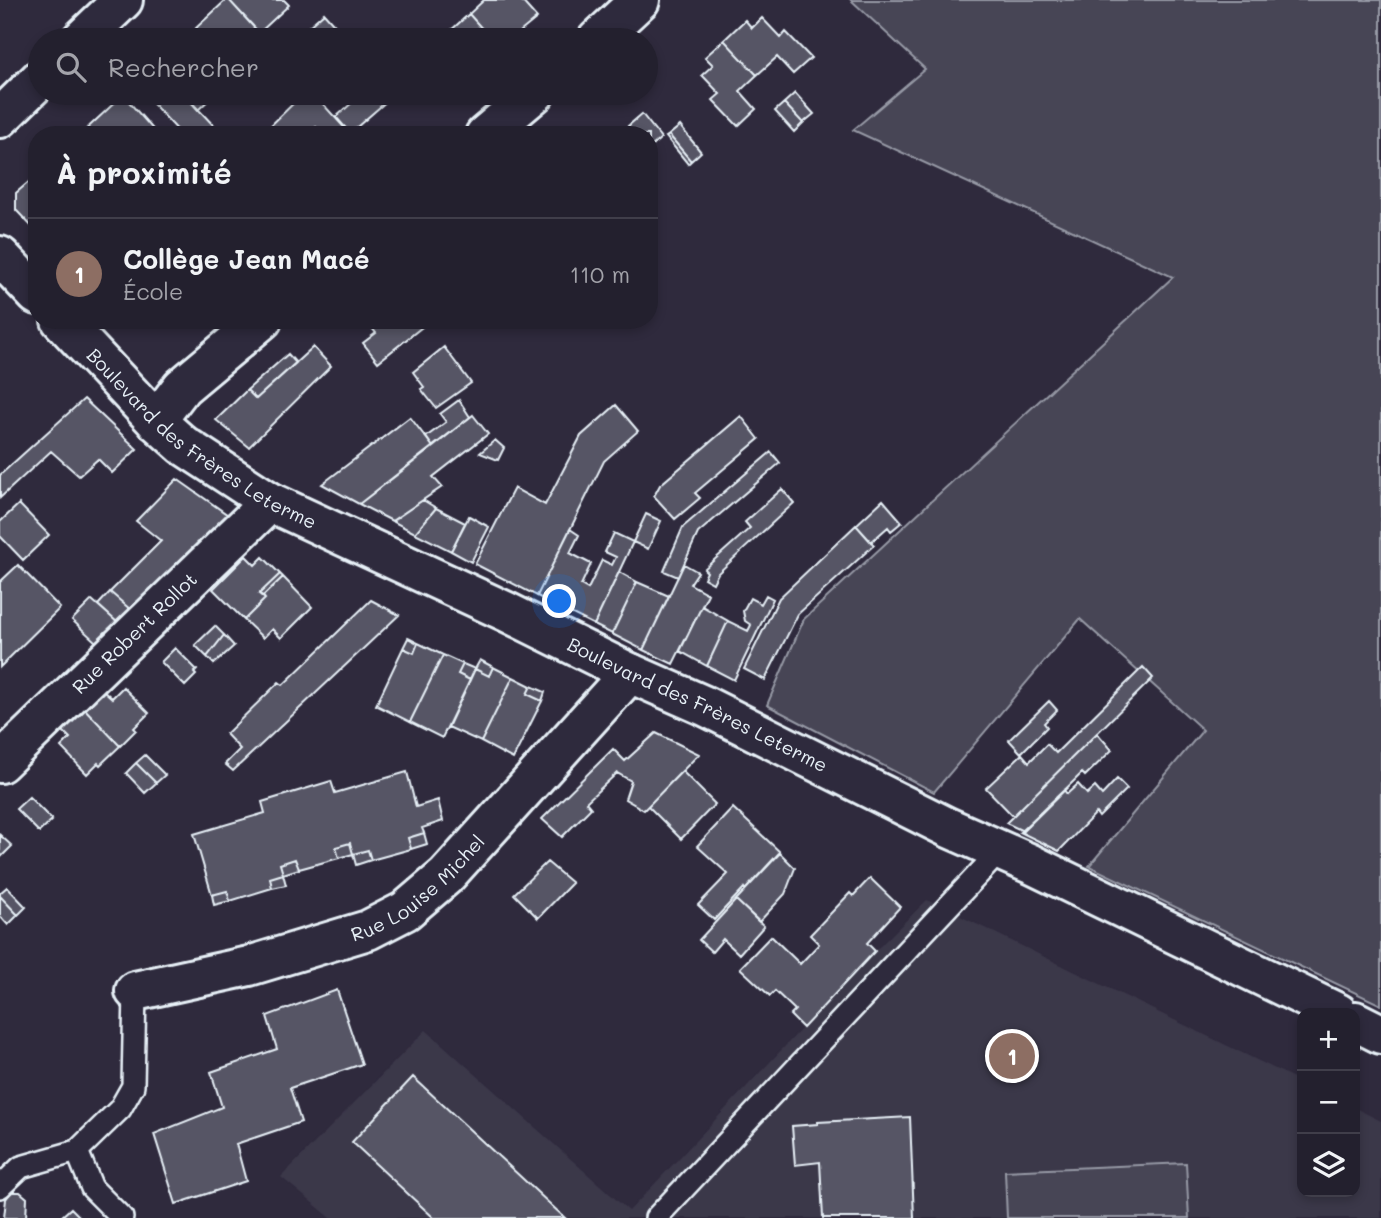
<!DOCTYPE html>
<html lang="fr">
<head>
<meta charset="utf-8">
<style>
	:root { --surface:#23202e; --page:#2b2836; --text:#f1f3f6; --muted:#a3a3aa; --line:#403e4a; --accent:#d93025 }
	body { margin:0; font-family:Mali,sans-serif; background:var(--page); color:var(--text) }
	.controls { position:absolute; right:21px; bottom:21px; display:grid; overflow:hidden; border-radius:14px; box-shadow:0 4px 10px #0003 }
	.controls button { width:63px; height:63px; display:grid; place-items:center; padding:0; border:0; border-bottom:2px solid var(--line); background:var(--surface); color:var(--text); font:35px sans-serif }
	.you { position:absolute; left:560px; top:602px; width:24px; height:24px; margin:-18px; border:5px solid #fff; border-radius:50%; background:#1a73e8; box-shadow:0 0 0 10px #1a73e833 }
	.badge { display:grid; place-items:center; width:46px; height:46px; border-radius:50%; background:var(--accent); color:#fff; font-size:23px; font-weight:700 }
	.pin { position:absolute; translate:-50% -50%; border:4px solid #fff; box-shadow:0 2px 7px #0006 }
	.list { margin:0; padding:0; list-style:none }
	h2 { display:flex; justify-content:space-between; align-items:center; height:91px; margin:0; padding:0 28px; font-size:30px }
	h2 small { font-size:23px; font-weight:400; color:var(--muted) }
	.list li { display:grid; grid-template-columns:46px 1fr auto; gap:21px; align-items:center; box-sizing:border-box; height:112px; padding:0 28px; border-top:2px solid var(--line) }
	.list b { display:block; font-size:26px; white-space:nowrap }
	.list p { margin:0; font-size:23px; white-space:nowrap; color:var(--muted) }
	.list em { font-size:23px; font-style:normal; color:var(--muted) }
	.icon { flex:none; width:38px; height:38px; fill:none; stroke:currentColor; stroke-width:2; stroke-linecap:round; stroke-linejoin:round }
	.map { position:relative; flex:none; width:1381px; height:1218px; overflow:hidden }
	.search { position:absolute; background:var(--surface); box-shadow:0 4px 10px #0003; left:28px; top:28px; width:630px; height:77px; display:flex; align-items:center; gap:18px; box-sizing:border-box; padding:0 24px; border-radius:38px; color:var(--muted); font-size:26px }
	.panel { position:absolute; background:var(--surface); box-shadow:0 4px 10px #0003; left:28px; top:126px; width:630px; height:203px; border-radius:28px }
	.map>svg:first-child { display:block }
	.built { fill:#3b3749 }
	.green { fill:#464455; stroke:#979aa6; stroke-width:2 }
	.building { fill:#575565; stroke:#e8f1f8; stroke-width:2 }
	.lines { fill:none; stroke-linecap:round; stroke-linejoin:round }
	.lane-casing { stroke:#e8f1f8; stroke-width:26 }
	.street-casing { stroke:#e8f1f8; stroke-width:44 }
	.secondary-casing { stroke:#e8f1f8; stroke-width:44 }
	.lane { stroke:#2f2a3d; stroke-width:21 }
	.street { stroke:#2f2a3d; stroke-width:38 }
	.secondary { stroke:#2f2a3d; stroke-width:38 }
	.labels { text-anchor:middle; stroke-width:5; stroke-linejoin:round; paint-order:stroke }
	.street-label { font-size:19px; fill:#e8f1f8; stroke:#2f2a3d }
</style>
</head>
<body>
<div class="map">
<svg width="1381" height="1218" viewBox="0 0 1381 1218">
	<rect width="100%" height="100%" fill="#2f2a3d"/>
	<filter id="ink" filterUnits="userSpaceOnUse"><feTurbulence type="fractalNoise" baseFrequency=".0143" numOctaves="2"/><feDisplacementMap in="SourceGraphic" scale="14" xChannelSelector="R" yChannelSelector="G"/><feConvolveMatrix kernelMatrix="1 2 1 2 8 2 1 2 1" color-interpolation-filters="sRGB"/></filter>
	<g filter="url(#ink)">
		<path class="built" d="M927,900L1302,1082V1192H1355V1108L1381,1121V1218H331L281,1177L426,1030L629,1211L875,951Z"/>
		<path class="green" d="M851,0H1381V1005L1089,866L1203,730L1080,619L934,792L767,705L804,619L1173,277L853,130L925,69Z
			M1186,1163L1189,1218H1007L1005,1171Z"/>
		<path class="building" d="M226,0H229L266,40H207L196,28Z
			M229,0H284L289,5L259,33Z
			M484,0H521L537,18L521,31L523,33L514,40H492L469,14Z
			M324,13L348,40H320L308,27Z
			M469,14L492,40H445L450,36L448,33Z
			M762,18L781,38L786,32L811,58L793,74L777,57L757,75L724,40L745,20L752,28Z
			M724,40L757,75L740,91L756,109L738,126L713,100L720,94L702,75L713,65L705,57Z
			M143,93H183L216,128L208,135H182Z
			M183,93H210L213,96L198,110Z
			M304,93H313L351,135H323L316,127L307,135H261Z
			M363,93H396L350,133L336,117Z
			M795,93L814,114L803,123L784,103Z
			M123,95L158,135H80Z
			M784,103L803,123L794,132L775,111Z
			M642,114L661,138L649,149V135H635L628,126Z
			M680,126L701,152L691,161L669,135Z
			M669,135L691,161L688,164L666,137Z
			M37,175V232L16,210V193Z
			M369,320H416L422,327L378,362L363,343L376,333L367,322Z
			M313,347L331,366L249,447L216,420L247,390L256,399Z
			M444,347L471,383L436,408L421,389L424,387L413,372Z
			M288,354L296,363L256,399L247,390Z
			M84,399L137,449L112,473L98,459L79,476L51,451L0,498V475Z
			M459,400L470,417L433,447L426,437L446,422L440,414Z
			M616,405L638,431L604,461L537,596L475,564L514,488L545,505L581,436Z
			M473,415L488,434L433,477L442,487L392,521L359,504Z
			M741,416L759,439L695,493L700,498L675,519L654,496L660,485Z
			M410,417L433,447L359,504L322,484Z
			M495,440L504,448L498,460L480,453Z
			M771,452L780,463L698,533L678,577L664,571L683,527Z
			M177,479L228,515L131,610L110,592L161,541L136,521Z
			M782,489L794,503L718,573L713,583L704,578L707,572L704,569L750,528L745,522Z
			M423,500L436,508L415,533L392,521Z
			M883,500L902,522L891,531L888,527L871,542L856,525Z
			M19,504L49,535L23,560L0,536V522Z
			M436,508L465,523L451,551L415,533Z
			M646,514L661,521L648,549L633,542Z
			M469,516L489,527L471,562L451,551Z
			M856,525L874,545L798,614L765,680L744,669L779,598Z
			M570,529L579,535L570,553L591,564L581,585L588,589L602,560L612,565L616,557L605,552L614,533L633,542L594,625L537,596Z
			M246,556L255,565L263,557L280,574L259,594L265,599L244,620L213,589Z
			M684,564L698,572L690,584L708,594L673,664L643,650Z
			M18,565L60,608L0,667V582Z
			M619,572L637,582L612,634L594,625Z
			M280,574L283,577L263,596L259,594Z
			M283,577L312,607L281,638L272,629L263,638L244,620L265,599L263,596Z
			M637,582L669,596L643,650L612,634Z
			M110,592L131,610L118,623L98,605Z
			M766,595L773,599L734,680L707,666L728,621L748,631L751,625L745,621L743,611L750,598L761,604Z
			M92,600L118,623L97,643L72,620Z
			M371,600L399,615L233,771L225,764L240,749L226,734L279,682L283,685Z
			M702,606L728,621L707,666L680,651Z
			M215,626L224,635L207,657L195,645Z
			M224,635L234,646L214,664L207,657Z
			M408,638L418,643L414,653L403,648Z
			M418,643L443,655L410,722L376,705L403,648L414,653Z
			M175,648L197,670L194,673L196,675L185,686L161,662Z
			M443,655L463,664L458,674L470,680L442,738L410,722Z
			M480,660L493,667L489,676L475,669Z
			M463,664L475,669L470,680L458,674Z
			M493,667L513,677L481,742L448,727L475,669L489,676Z
			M1143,667L1153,678L1013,816L986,788L1022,754L1029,762L1047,744L1056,753Z
			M513,677L531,686L527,694L542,701L513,759L481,742Z
			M531,686L545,692L542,701L527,694Z
			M123,687L149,713L134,728L136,730L120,746L83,707L102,689L112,698Z
			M1049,701L1057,710L1044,723L1047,727L1021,753L1009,740Z
			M83,707L120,746L100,765L98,763L87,774L61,747L70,738L61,729Z
			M656,733L699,754L644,810L625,799L631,781L617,773L586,802L591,808L562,837L542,819L613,749L625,761Z
			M1097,733L1112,750L1085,776L1082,773L1023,831L1006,823Z
			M145,755L165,775L156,783L136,763Z
			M136,763L156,783L145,793L126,773Z
			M682,771L715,804L681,839L648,806Z
			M407,772L416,807L438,800L443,821L422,828L424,833L408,838L411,849L371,860L368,850L353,854L350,843L336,847L339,858L299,869L295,859L280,864L283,874L270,878L272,888L230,901L227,891L212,895L194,834L265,813L262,802L331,781L335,793Z
			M1117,779L1127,789L1099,817L1096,813L1059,851L1020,832L1064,790L1067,794L1078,784L1087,794L1095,787L1102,795Z
			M29,797L52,820L39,832L16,809Z
			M733,808L780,852L745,890L744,888L714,920L698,905L728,874L697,846Z
			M424,833L427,844L411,849L408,838Z
			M0,835L12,846L0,858Z
			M350,843L353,854L339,858L336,847Z
			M368,850L371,860L356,865L353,854Z
			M780,853L795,868L785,894L759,922L736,900Z
			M295,859L299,869L283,874L280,864Z
			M547,862L572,883L538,918L514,894Z
			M283,874L286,885L272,888L270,878Z
			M870,878L900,907L867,943L875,951L803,1028L790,1015L795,1010L775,991L770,996L740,968L771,936L800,964L819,944L810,935L850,893L853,896Z
			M7,887L26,907L18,915L0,896V893Z
			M227,891L230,901L214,905L212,895Z
			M0,896L18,915L8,925L0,916Z
			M736,900L764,926L739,954L723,939L712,952L699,940Z
			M337,990L362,1064L290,1088L301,1122L236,1144L246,1181L176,1204L154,1134L222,1107L211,1072L277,1049L267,1016Z
			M413,1077L565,1218H434L352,1142Z
			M910,1117L914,1218H823L820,1162L795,1165L792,1126L818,1124V1122Z
			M11,1192H20L27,1198L26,1218H4L6,1199Z
			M71,1208L81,1218H60Z"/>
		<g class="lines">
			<g class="lane-casing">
				<path id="lane" d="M77,1151L92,1188L122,1218
					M0,1187L21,1167L77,1151L120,1109L133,1086L135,991
					M656,1218L1000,851"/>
			</g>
			<g class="street-casing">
				<g id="street">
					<path d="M81,40L123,0"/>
					<path d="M597,40L640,0"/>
					<path d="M0,118L40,79"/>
					<path d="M485,135L535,93"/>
					<path d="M156,421L182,387L262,320"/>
					<path id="s1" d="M0,763L270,502"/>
					<path id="s2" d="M135,991L249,966L368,930L405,911L446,876L630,673"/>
				</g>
			</g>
			<g class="secondary-casing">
				<g id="secondary">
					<path d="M0,256L37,295"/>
					<path id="s3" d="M61,320L156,421L183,445L270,502L507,612L630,673L705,706L947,827L1031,864L1338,1013"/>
					<path d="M1355,1021L1381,1034"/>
				</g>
			</g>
			<use href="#lane" class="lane"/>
			<use href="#street" class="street"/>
			<use href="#secondary" class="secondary"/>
		</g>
	</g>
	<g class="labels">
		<g class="street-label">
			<text dy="7" stroke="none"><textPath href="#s3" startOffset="186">Boulevard des Frères Leterme</textPath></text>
			<text dy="7" stroke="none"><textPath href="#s1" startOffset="187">Rue Robert Rollot</textPath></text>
			<text dy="7" stroke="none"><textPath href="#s3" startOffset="752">Boulevard des Frères Leterme</textPath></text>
			<text dy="7" stroke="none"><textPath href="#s2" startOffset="306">Rue Louise Michel</textPath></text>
		</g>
	</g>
</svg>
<div class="controls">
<button>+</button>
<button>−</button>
<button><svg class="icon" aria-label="layers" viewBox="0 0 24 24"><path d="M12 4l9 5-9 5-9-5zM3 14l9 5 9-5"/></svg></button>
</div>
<div class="you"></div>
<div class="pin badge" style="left:1012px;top:1056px;background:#8d6e63">1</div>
<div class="search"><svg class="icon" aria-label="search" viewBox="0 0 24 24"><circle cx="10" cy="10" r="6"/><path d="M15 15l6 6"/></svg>Rechercher</div>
<section class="panel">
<h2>À proximité<small></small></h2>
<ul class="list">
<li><span class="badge" style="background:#8d6e63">1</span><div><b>Collège Jean Macé</b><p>École</p></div><em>110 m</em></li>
</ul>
</section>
</div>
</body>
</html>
